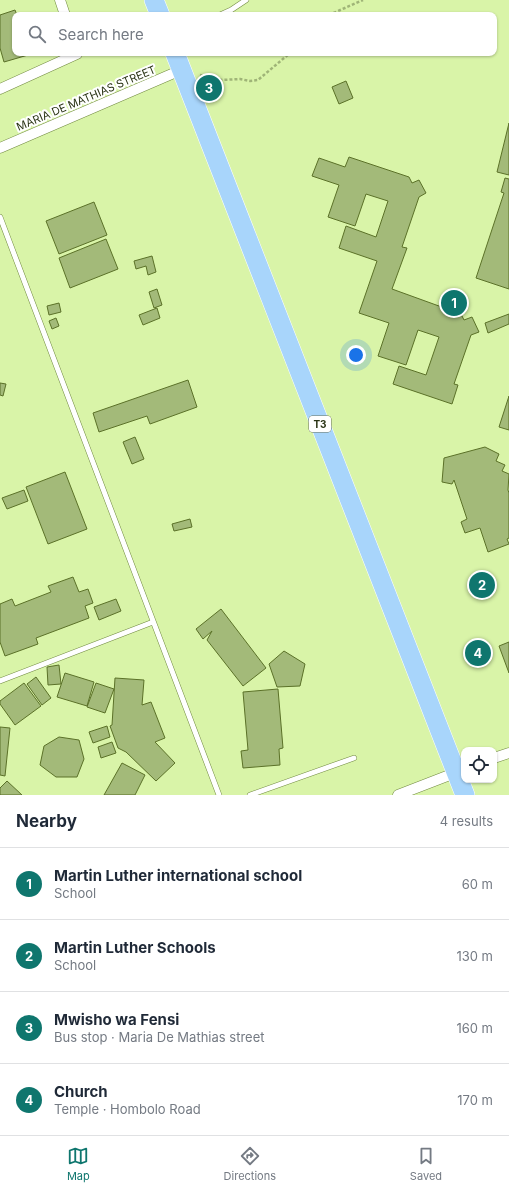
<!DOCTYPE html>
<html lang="en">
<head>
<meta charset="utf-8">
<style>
	:root { --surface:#fff; --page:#f2f2f3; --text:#1f2937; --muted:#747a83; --line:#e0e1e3; --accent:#0f766e }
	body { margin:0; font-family:Inter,sans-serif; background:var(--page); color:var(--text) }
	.controls { position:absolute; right:12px; bottom:12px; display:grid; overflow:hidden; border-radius:8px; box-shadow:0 1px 3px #0004 }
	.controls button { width:36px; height:36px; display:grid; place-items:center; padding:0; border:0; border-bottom:1px solid var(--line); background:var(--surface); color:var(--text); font:20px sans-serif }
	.you { position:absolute; left:356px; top:355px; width:14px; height:14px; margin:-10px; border:3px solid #fff; border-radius:50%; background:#1a73e8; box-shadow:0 0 0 6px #1a73e833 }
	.badge { display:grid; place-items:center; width:26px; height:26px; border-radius:50%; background:var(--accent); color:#fff; font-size:13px; font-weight:700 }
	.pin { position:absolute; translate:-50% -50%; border:2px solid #fff; box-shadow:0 1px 4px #0006 }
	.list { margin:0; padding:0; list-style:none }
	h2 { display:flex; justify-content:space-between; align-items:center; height:52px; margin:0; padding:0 16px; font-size:17px }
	h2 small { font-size:13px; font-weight:400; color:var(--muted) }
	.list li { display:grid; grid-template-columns:26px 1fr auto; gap:12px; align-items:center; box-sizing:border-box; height:72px; padding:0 16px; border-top:1px solid var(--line) }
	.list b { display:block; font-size:15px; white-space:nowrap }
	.list p { margin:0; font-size:13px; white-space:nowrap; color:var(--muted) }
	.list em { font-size:13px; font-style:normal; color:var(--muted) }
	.icon { flex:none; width:22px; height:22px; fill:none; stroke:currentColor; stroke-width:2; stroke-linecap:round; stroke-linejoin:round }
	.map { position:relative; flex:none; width:509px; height:795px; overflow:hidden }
	.search { position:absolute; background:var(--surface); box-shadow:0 1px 3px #0004; left:12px; right:12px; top:12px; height:44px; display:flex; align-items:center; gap:10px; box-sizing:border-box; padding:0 14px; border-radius:8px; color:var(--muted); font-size:15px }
	.sheet { height:340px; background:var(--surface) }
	nav { display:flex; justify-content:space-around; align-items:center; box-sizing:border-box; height:56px; border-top:1px solid var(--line); background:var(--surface); font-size:11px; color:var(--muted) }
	nav a { display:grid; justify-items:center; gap:2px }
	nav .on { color:var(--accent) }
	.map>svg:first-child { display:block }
	.building { fill:#a3ba79; stroke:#5b7128 }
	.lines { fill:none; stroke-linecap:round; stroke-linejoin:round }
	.lane-casing { stroke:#718940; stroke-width:6 }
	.street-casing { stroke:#718940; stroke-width:11 }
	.highway-casing { stroke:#fff; stroke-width:20 }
	.path { stroke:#9fb477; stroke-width:2.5; stroke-dasharray:3 2; stroke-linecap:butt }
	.lane { stroke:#fff; stroke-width:5 }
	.street { stroke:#fff; stroke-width:10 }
	.highway { stroke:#a8d5fb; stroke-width:19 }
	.labels { text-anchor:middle; stroke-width:4; stroke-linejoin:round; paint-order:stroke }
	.shield { fill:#fff; stroke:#68705a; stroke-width:1 }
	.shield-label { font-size:10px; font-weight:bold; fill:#283213 }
	.street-label { font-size:11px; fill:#283213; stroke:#fff }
</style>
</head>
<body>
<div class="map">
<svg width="509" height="795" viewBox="0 0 509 795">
	<rect width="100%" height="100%" fill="#d9f4a8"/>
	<path class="building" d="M15,10L17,15H15V53H28V55L4,62L0,48V15Z
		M346,81L353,98L339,104L332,87Z
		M509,123V175L497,172Z
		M349,157L409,177L412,183L419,180L426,193L419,197L402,247L407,248L392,289L461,314L464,320L472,317L479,332L471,335L454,384L458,385L452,404L393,384L399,366L426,375L439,337L418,330L406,365L378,356L389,323L359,313L377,261L339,248L346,226L376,237L388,201L366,194L355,226L328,217L339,185L312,176L319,158L345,167Z
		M505,178L509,179V289L476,278L504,193L501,192Z
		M94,202L107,235L59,254L46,221Z
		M106,239L118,269L70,288L59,258Z
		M152,256L156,272L148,275L146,266L136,269L134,261Z
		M157,289L162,305L154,308L149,292Z
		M59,303L61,312L49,315L47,306Z
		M157,308L160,318L143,325L139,315Z
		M509,314V324L488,333L485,323Z
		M56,318L59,326L52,329L49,321Z
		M188,380L197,407L150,424L147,416L99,432L93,413Z
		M0,383L6,384L3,396L0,395Z
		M509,396V430L499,427Z
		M135,437L144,459L132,464L123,442Z
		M485,447L499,454L496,461L505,465L502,471L509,474L508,490L509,493V538L507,539L509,544L488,552L480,528L465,533L461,522L467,519L454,480L452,484L442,482L444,458Z
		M65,472L87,529L48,544L26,487Z
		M24,490L28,501L7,509L2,498Z
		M190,519L192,527L174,531L172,524Z
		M73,577L79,592L88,589L93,603L85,606L89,618L36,638L38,644L5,656L0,642V604L12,599L15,606L51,592L48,586Z
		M116,599L121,611L99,620L94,607Z
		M221,609L266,668L243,686L207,640L212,631L203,639L196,629Z
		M509,642V673L499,646Z
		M284,651L305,664L300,686L277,687L269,664Z
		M59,665L61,684L48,685L47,667Z
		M65,673L94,682L87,706L57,697Z
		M36,677L51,698L42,705L27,684Z
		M115,678L144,680L142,705L151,702L165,738L155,742L175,763L156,781L126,752L118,748L110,726L112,725Z
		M24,683L41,706L15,725L0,704V701Z
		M96,683L114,689L105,713L87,707Z
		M278,689L283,748L279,749L280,765L243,768L241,751L248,750L243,692Z
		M107,726L110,737L93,743L89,732Z
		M0,727L10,728L5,776L0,775Z
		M59,737L79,740L84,759L77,777H56L40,765L44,746Z
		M112,742L116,753L101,758L98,747Z
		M122,763L145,775L135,795H104Z
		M7,781L22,795H0V788Z"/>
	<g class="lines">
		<g class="lane-casing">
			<path id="lane" d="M220,15L231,10L246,0
				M0,217L219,795
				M0,681L153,622
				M250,795L354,758"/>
		</g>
		<g class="street-casing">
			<path id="street" d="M60,0L65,15
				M0,89L77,54V53
				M0,148L181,70
				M494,758L509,753
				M398,795L460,771"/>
		</g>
		<g class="highway-casing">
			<path id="highway" d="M154,0L160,15
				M175,53L465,795"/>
		</g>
		<path class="path" d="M329,15L363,0
			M200,75L222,80L240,79L250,81L258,80L290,53"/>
		<use href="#lane" class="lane"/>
		<use href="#street" class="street"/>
		<use href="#highway" class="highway"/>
	</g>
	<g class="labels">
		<rect class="shield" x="309" y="416" width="22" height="16" rx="3"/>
		<g class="shield-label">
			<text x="320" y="428">T3</text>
		</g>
		<g class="street-label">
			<text transform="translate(86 98) rotate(-23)" y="4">MARIA DE MATHIAS STREET</text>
		</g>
	</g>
</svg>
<div class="controls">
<button><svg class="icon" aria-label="locate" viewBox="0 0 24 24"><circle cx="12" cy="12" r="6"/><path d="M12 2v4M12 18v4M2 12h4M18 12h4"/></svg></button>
</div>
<div class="you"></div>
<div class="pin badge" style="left:454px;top:303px">1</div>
<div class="pin badge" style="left:482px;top:585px">2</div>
<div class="pin badge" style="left:209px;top:88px">3</div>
<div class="pin badge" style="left:478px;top:653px">4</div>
<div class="search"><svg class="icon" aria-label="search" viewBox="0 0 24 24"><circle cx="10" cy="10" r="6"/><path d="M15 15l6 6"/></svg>Search here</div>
</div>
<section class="sheet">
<h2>Nearby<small>4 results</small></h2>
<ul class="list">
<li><span class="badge">1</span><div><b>Martin Luther international school</b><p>School</p></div><em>60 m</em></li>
<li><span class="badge">2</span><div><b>Martin Luther Schools</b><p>School</p></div><em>130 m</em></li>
<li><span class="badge">3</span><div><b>Mwisho wa Fensi</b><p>Bus stop · Maria De Mathias street</p></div><em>160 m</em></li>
<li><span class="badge">4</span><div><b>Church</b><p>Temple · Hombolo Road</p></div><em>170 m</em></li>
</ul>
</section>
<nav>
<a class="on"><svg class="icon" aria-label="map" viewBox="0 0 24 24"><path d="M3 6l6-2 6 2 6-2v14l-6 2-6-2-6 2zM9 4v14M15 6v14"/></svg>Map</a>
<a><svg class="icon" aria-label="directions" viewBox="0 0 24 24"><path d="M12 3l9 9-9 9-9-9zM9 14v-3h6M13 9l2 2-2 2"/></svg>Directions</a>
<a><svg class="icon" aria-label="saved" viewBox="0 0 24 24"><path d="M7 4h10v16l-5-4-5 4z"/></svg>Saved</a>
</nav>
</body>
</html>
